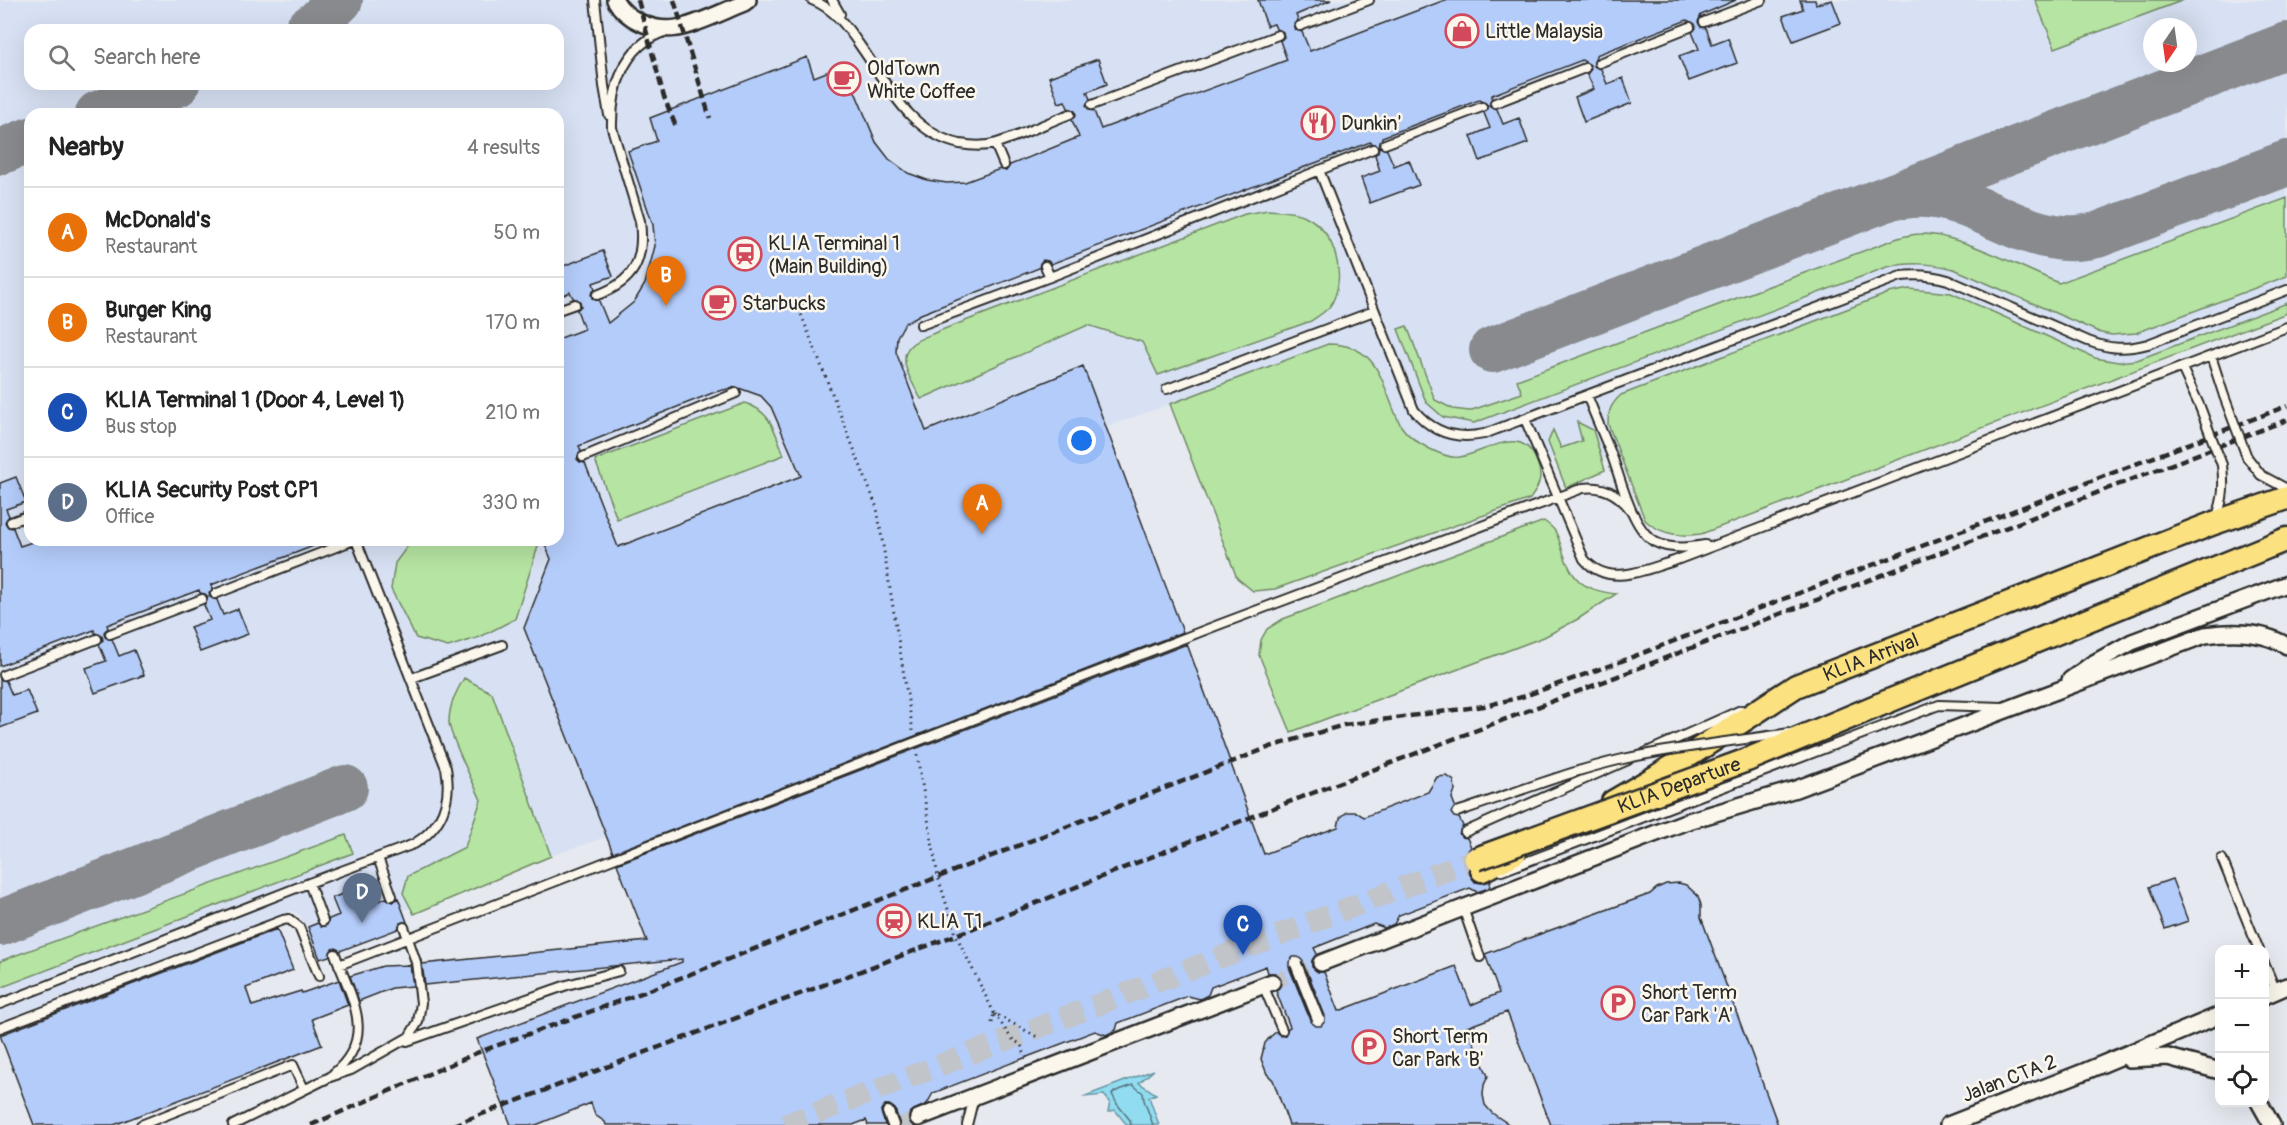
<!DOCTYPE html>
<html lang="en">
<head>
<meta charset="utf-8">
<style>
	:root { --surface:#fff; --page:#f2f2f2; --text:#222; --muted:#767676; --line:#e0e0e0; --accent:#d1495b }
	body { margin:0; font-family:Pangolin,sans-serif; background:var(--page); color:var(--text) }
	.controls { position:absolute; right:18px; bottom:18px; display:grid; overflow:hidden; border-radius:12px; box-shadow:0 6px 24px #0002 }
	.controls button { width:54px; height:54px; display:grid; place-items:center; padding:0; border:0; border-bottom:2px solid var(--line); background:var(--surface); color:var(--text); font:30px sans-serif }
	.compass { position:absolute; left:2143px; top:18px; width:54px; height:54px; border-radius:50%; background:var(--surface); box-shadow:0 6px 24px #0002; rotate:193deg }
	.you { position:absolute; left:1082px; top:441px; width:21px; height:21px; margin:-15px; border:4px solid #fff; border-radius:50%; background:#1a73e8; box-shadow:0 0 0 9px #1a73e833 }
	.badge { display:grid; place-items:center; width:39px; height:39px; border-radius:50%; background:var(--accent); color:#fff; font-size:20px; font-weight:700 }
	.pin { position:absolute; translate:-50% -50px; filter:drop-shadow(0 2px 3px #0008) }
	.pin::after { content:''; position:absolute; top:32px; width:21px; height:18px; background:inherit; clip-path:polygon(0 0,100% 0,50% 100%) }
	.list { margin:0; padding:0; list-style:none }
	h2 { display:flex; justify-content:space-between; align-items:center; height:78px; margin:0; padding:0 24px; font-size:26px }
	h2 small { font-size:20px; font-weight:400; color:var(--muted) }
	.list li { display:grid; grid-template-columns:39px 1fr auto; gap:18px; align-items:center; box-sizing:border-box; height:90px; padding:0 24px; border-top:2px solid var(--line) }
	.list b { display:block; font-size:22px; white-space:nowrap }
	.list p { margin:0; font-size:20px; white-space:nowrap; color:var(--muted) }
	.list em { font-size:20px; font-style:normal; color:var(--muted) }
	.icon { flex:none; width:33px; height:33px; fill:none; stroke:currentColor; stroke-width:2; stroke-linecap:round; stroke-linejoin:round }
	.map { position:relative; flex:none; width:2287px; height:1125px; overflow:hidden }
	.search { position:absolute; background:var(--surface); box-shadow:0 6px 24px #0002; left:24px; top:24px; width:540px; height:66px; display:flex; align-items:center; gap:15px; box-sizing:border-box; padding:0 21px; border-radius:18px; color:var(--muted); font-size:22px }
	.panel { position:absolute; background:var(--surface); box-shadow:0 6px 24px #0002; left:24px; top:108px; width:540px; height:438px; border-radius:18px }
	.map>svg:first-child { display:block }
	.built { fill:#d7e1f3; fill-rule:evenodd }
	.green { fill:#b6e4a2; stroke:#708866; stroke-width:1.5 }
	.water { fill:#91dcf1; stroke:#6895a2; stroke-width:1.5 }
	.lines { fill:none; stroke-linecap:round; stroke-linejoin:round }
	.shore { stroke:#54727a; stroke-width:1.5 }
	.taxiway { stroke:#888a8e; stroke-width:46 }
	.building { fill:#b4ccfa; stroke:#2b2b2b; stroke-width:1.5; fill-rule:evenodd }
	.minor-tunnel { stroke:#c1c4c9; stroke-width:15; stroke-dasharray:15 8; stroke-linecap:butt }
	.primary-tunnel { stroke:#c1c4c9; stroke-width:22; stroke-dasharray:22 11; stroke-linecap:butt }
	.service-casing { stroke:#2b2b2b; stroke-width:12 }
	.pedestrian-casing { stroke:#2b2b2b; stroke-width:15 }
	.minor-casing { stroke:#2b2b2b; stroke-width:20 }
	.primary-casing { stroke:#2b2b2b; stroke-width:27 }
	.path { stroke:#2b2b2b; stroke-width:3; stroke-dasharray:1.5 4.5; stroke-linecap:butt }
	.service { stroke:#fbf7ec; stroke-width:8 }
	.pedestrian { stroke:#fbf7ec; stroke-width:10 }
	.minor { stroke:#fbf7ec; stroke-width:15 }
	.primary { stroke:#fbe180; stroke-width:22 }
	.rail { stroke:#2b2b2b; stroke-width:4.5; stroke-dasharray:9 4.5; stroke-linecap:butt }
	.service-bridge-casing { stroke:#2b2b2b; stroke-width:12; stroke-linecap:butt }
	.pedestrian-bridge-casing { stroke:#2b2b2b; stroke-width:15; stroke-linecap:butt }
	.primary-bridge-casing { stroke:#2b2b2b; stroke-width:27; stroke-linecap:butt }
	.service-bridge { stroke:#fbf7ec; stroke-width:8 }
	.pedestrian-bridge { stroke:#fbf7ec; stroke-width:10 }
	.primary-bridge { stroke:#fbe180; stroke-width:22 }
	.labels { text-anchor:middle; stroke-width:5; stroke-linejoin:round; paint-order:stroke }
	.poi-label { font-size:20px; fill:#2b2b2b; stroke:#fbf7ec; text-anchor:start }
	.street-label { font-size:20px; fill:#2b2b2b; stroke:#fbf7ec }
</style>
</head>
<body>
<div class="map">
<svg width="2287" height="1125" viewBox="0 0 2287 1125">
	<rect width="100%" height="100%" fill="#e6eaf0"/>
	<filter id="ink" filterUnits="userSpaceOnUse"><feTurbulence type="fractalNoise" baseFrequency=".0167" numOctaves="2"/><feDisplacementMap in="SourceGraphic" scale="12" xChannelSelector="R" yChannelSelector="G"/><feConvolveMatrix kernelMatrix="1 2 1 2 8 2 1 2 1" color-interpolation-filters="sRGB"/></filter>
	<g filter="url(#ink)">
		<path class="built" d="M0,0H2287V309L2108,374L1634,446L1602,459L1595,440L1538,464L1541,477L1536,490L1530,499L1275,589L1263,592L1253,591L1237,578L1170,404L1106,427L1229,755L1264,854L683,1067L511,1125L477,1039L647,975L656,962L606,837L551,856L414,914L410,908L330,940L312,944L300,915L291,911L0,1021ZM2152,27H2188V63H2152ZM30,30H558V84H30ZM30,114H558V540H30Z"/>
		<path class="green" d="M2035,0H2184L2055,48Z
			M2287,198V276L2136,333L2112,335L2101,333L1954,269C1930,263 1911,262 1887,267L1474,423L1443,417L1426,402L1398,329L1407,326L1435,400L1453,409L1469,411L1522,393L1517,380L1898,238C1905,236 1913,234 1921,234C1957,233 2024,269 2059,283Z
			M1268,210C1280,211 1294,211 1305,216C1335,231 1347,274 1332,303C1328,311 1318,316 1311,321L1158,375L1142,342L1088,325L921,399C914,385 896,360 910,346C916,339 931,335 939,331L1245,214Z
			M1909,289L1951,293L2095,358L2118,362L2137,360L2287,303V313L1701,534C1681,537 1661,535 1645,520L1608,424C1608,411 1611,404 1621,395L1889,293Z
			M1328,344C1383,344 1381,388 1401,426C1407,435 1420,444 1430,449C1438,453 1451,459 1460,457C1488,452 1524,421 1538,465C1543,478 1538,488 1530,499L1275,589L1253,591L1237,578L1170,404Z
			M745,403C771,411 775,432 784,455L617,519L595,460Z
			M1577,422L1593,430L1605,470L1566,488L1548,442L1553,430L1561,448L1582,441Z
			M1544,521C1557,530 1557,534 1562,549C1572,581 1583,590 1616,594L1578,619L1544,637L1291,732L1259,655L1261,640L1267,629L1283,619Z
			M412,540H540L515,619L480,637L448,647L416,638L391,589L395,563Z
			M464,678L492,693L551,856L414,914L403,893L408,876L465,847L481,800C474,784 449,735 449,722C449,705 456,692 464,678Z
			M346,835L353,853L0,988V961Z"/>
		<path class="water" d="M1154,1070L1139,1083L1156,1094L1149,1097L1159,1125H1127L1115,1110L1108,1112L1110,1102L1104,1095L1083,1097Z"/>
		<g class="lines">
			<path class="shore" d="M1131,1125L1130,1120L1117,1104L1112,1094L1114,1092L1133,1085L1143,1093L1144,1100L1153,1125"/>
			<path class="taxiway" d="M307,30L318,22L340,0
				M98,114L177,84
				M0,152L30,140
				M1904,196C1960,187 2003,230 2056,237C2070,240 2083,238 2097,235L2287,163
				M1492,350L2287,45
				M0,923L345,788"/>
		</g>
		<path class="building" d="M1258,0H1331L1296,15L1298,20L1294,24L1295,29L1302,32L1310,51L1445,0H1736L1701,15L1698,22L1701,27L1706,28L1712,44L1728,38L1737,63L1689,81L1679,56L1699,49L1692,32L1696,28L1695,24L1687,20L1596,55L1594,66L1601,69L1607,84L1623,78L1632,103L1584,122L1575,97L1594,89L1587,74L1591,69L1590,65L1582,60L1492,95L1490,106L1497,109L1503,124L1519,118L1528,143L1480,161L1471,136L1490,128L1484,113L1488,105L1479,100L1382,137L1380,147L1387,150L1394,166L1409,160L1419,185L1370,203L1361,178L1380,171L1375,155L1378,152L1379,147L1370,142L1051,264L1048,261L1043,260L1040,263L1039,268L921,314L905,323L897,337L896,352L926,431L1083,366L1183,632L613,853L524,628L551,559L543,540H558V339L584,329L577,310L581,306L580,301L573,298L570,292L564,295L558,278V268L603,251L613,276L593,283L595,289L591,294L592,298L599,301L608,323L634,302L645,284L655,246L653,225L628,151L657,141L650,118L807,57L814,77L844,65L876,142L889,159L908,173L927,180L947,183L965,182L1000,169L1006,171L1010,165L1079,137L1072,120L1076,115L1075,111L1068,108L1065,101L1059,103L1049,77L1098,59L1107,84L1087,92L1090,99L1086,105L1089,110L1094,111L1101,129L1287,60L1280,41L1284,37L1283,32L1276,29L1274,24L1267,26ZM736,387L761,396L771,407L801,476L618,547L585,463L580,462L577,459L581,451L579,446L715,392Z
			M1800,0H1815L1816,4L1832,0L1841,23L1793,41L1783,16L1803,9Z
			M16,477L26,502L6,509L9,516L5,522L8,527L13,528L20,546L38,540L327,541L211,585L213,589L209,593L210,597L217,600L223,615L238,609L248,634L200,652L190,627L210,620L204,605L208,597L205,594L200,593L199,590L107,625L108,628L104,632L105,637L112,639L119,656L134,650L144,675L95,693L86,668L106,661L99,644L103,640L102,636L95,633L94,630L0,666V483Z
			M1187,644L1264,854L1338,827L1340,818L1347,812H1356L1364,817L1428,792L1437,777L1447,776L1454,781L1455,790L1452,798L1455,806L1451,813L1454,817L1459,818L1463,826L1459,834L1462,837L1467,838L1471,847L1463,856V863L1475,882L1482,883L1491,881L1489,888L1477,892L1470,888L1399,915L1394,924L1385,928L1374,924L1314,948L1317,954L1312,961V967L1319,972H1324L1339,1011L1456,966L1471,1005L1499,993L1485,954L1650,894L1657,888L1666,884L1679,883L1686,885L1698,896L1701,905V917L1778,1125H1551L1507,1012L1467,1027L1488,1076L1484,1085L1483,1095L1485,1105L1492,1113L1510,1125H1289L1273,1080L1267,1074L1261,1059L1265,1043L1270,1037L1276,1032L1281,1036L1285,1035L1288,1028L1290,1027L1276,991L1281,984V978L1274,973H1268L1266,966L1211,987L1208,995L1200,999L1188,996L1118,1023L1116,1030L1106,1035L1095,1031L933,1093L927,1104L910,1112L908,1117L911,1125H900L895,1109L889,1105H885L881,1110L885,1125H868L866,1120L853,1125H606L605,1122L595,1115L591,1103L536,1125H511L477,1039L682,962V959L425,985L422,964L647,941L617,864ZM1293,957H1298L1303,961L1325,1016V1021L1321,1026H1316L1311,1022L1289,967V962Z
			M0,679L6,681L12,695L27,690L37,714L0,728Z
			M2172,879L2188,921L2165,929L2149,887Z
			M361,887L368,905L386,898L393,902L398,898L407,922L400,923L398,929L340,951L336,948L332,949L329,956L320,959L308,927L318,923L321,927L327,925L329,919L339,915L332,898Z
			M277,929L293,970L246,988L252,1006L301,991L302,993L339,980L348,1005L312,1019L322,1045L114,1125H34L0,1035Z
			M410,965L413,986L392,988L359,1001L350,976L383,966Z"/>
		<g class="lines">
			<path class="minor-tunnel" d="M1272,982L1321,963
				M900,1125L918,1118"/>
			<path class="primary-tunnel" d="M785,1125L1476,859"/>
			<g class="service-casing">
				<path id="service" d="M595,0L604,86L609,115
					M812,0C835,9 848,28 861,47C888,85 910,133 960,144C972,146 985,147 997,143C1022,135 1046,123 1070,114
					M832,0L840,14
					M1704,22L1762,0
					M1300,26L1369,0
					M1599,63L1690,27
					M1495,103L1585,68
					M1092,105L1278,35
					M995,144L1004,165
					M1385,144L1482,107
					M1319,170L1414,410C1433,433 1456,440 1484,434L1901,276C1918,274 1931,275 1948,280L2088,341C2109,349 2126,350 2148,344L2287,290
					M1045,266L1050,277
					M597,295C634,282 645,260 640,221L612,128C611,89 623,46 664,32
					M558,310L575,304
					M921,325L1050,277L1373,149
					M2211,356L2224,396
					M2182,368L2200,407
					M1167,389L1374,311
					M1587,395C1595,416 1604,436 1612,456C1621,480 1632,529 1655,542C1670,550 1689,548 1705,545
					M1525,419L1584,559C1608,588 1644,570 1674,561L2287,327
					M583,457L736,393
					M2247,457L2261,475L2287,489
					M2217,516C2224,498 2224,484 2222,465
					M11,522L30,515
					M215,594L354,540
					M110,634L202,599
					M4,675L97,639
					M412,678L502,645
					M1645,753L1741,710
					M1465,832L1628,760
					M378,858L392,896
					M2222,859L2259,950
					M1502,871L1939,705L2003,707
					M309,883L323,921
					M1463,908L1480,957
					M2264,963L2276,991
					M339,965L1218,625L1583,488C1606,485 1622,496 1634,515
					M1263,985L1282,1030
					M0,1004L309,883L414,844C442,827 452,800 446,768L356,540
					M0,1028L283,920L289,919L299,927L319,976
					M407,1041L567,985L619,971
					M333,1074C378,1037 351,998 335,954
					M141,1125L293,1065L304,1089
					M233,1125L330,1077L351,1070L409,1037L418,1022L421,1003L416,962L404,927
					M967,1125L972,1105L976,1098"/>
			</g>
			<g class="pedestrian-casing">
				<path id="pedestrian" d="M888,1112L893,1125"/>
			</g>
			<g class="minor-casing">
				<path id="minor" d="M615,0C626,20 654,32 677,28C694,26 726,10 744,3L748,0
					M2070,680L2092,664L2132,642L2287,584
					M1321,963L1685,822L1796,789L2205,635C2232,631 2263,631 2287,646
					M2264,996L2287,986
					M2129,1059L2168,1057L2220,1071
					M2259,1102L2272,1125
					M918,1118L1272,982
					M1948,1125L2086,1071L2220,1015"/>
			</g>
			<g class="primary-casing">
				<g id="primary">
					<path d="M1879,705L2287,539"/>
					<path id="s1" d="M1613,802L1656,777L1796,686L2214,523L2287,498"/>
					<path d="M1482,870L1515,853"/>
				</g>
			</g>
			<path class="path" d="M799,309L877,508L913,731
				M917,755L938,877L956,935L994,1013L1039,1038
				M995,1014L1011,1038L1021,1045L1027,1060
				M992,1023L994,1013"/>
			<use href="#service" class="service"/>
			<use href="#pedestrian" class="pedestrian"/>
			<use href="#minor" class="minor"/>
			<use href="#primary" class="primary"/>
			<path class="rail" d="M638,0L664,97L677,129
				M674,0L710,118
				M311,1125L479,1052L647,991L1270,747L1344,725L1484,706L1522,697L1614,664L2287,406
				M453,1125L956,935L1276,807L2287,420"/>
			<g class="service-bridge-casing">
				<path id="service-bridge" d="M2224,396L2247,457
					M2200,407L2222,465
					M1457,812C1512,794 1566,772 1623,759C1678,747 1734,741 1790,733"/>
			</g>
			<g class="pedestrian-bridge-casing">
				<path id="pedestrian-bridge" d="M1296,964L1318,1019"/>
			</g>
			<g class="primary-bridge-casing">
				<g id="primary-bridge">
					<path id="s2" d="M1476,859L1747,760L1879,705"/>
				</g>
			</g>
			<use href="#service-bridge" class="service-bridge"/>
			<use href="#pedestrian-bridge" class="pedestrian-bridge"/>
			<use href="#primary-bridge" class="primary-bridge"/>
		</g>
	</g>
	<defs>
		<g id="shop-ring" transform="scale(1.725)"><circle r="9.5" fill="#fbf7ec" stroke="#d1495b" stroke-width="1.5"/><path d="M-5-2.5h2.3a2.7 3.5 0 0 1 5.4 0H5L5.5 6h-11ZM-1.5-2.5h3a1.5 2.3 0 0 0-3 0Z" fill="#d1495b"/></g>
		<g id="cafe-ring" transform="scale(1.725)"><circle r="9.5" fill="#fbf7ec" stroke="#d1495b" stroke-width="1.5"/><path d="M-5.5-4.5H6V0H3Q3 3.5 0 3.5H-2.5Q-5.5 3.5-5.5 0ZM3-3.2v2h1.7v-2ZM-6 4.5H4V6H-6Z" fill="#d1495b"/></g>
		<g id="restaurant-ring" transform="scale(1.725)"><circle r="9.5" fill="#fbf7ec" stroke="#d1495b" stroke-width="1.5"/><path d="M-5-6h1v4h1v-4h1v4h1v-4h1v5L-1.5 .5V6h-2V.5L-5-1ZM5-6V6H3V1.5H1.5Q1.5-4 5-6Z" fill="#d1495b"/></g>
		<g id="station-ring" transform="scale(1.725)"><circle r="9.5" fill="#fbf7ec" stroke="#d1495b" stroke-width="1.5"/><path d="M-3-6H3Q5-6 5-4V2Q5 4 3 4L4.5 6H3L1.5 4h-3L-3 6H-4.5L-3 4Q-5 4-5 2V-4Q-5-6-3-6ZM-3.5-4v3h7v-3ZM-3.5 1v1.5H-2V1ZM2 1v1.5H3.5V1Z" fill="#d1495b"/></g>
		<g id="parking-ring" transform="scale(1.725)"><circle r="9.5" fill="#fbf7ec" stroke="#d1495b" stroke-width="1.5"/><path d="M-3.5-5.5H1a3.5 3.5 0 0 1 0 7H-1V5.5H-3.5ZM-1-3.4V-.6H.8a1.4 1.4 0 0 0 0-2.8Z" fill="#d1495b"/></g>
	</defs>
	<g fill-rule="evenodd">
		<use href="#shop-ring" x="1462" y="31"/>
		<use href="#cafe-ring" x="844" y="79"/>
		<use href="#restaurant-ring" x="1318" y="123"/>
		<use href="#station-ring" x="745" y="254"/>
		<use href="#cafe-ring" x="719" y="303"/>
		<use href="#station-ring" x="894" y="921"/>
		<use href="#parking-ring" x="1618" y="1003"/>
		<use href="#parking-ring" x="1369" y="1047"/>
	</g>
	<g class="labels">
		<g class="poi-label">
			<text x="1485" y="38">Little Malaysia</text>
			<text x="867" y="75">OldTown<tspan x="867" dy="23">White Coffee</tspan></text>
			<text x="1341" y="130">Dunkin'</text>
			<text x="768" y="250">KLIA Terminal 1<tspan x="768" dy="23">(Main Building)</tspan></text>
			<text x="742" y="310">Starbucks</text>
			<text x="917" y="928">KLIA T1</text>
			<text x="1641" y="999">Short Term<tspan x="1641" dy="23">Car Park 'A'</tspan></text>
			<text x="1392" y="1043">Short Term<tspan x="1392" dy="23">Car Park 'B'</tspan></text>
		</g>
		<g class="street-label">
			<text dy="7" stroke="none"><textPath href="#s1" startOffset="297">KLIA Arrival</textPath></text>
			<text dy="7" stroke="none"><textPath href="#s2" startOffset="216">KLIA Departure</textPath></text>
			<text transform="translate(2009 1078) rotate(-21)" y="7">Jalan CTA 2</text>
		</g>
	</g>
</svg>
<div class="controls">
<button>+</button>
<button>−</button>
<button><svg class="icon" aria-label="locate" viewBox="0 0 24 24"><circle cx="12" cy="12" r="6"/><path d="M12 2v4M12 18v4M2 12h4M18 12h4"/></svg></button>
</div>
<svg class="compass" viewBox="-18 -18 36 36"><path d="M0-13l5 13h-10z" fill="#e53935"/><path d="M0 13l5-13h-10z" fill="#767676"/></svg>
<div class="you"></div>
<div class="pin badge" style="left:982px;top:534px;background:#e8710a">A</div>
<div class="pin badge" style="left:666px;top:306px;background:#e8710a">B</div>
<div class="pin badge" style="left:1243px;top:955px;background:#1a4fb4">C</div>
<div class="pin badge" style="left:362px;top:923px;background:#5c6f8a">D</div>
<div class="search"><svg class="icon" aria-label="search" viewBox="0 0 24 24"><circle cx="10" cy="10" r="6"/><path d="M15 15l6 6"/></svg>Search here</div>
<section class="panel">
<h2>Nearby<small>4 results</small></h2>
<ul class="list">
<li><span class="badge" style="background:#e8710a">A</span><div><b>McDonald's</b><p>Restaurant</p></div><em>50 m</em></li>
<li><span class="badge" style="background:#e8710a">B</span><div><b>Burger King</b><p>Restaurant</p></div><em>170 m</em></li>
<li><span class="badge" style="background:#1a4fb4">C</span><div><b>KLIA Terminal 1 (Door 4, Level 1)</b><p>Bus stop</p></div><em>210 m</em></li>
<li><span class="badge" style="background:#5c6f8a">D</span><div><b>KLIA Security Post CP1</b><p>Office</p></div><em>330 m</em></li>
</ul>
</section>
</div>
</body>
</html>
